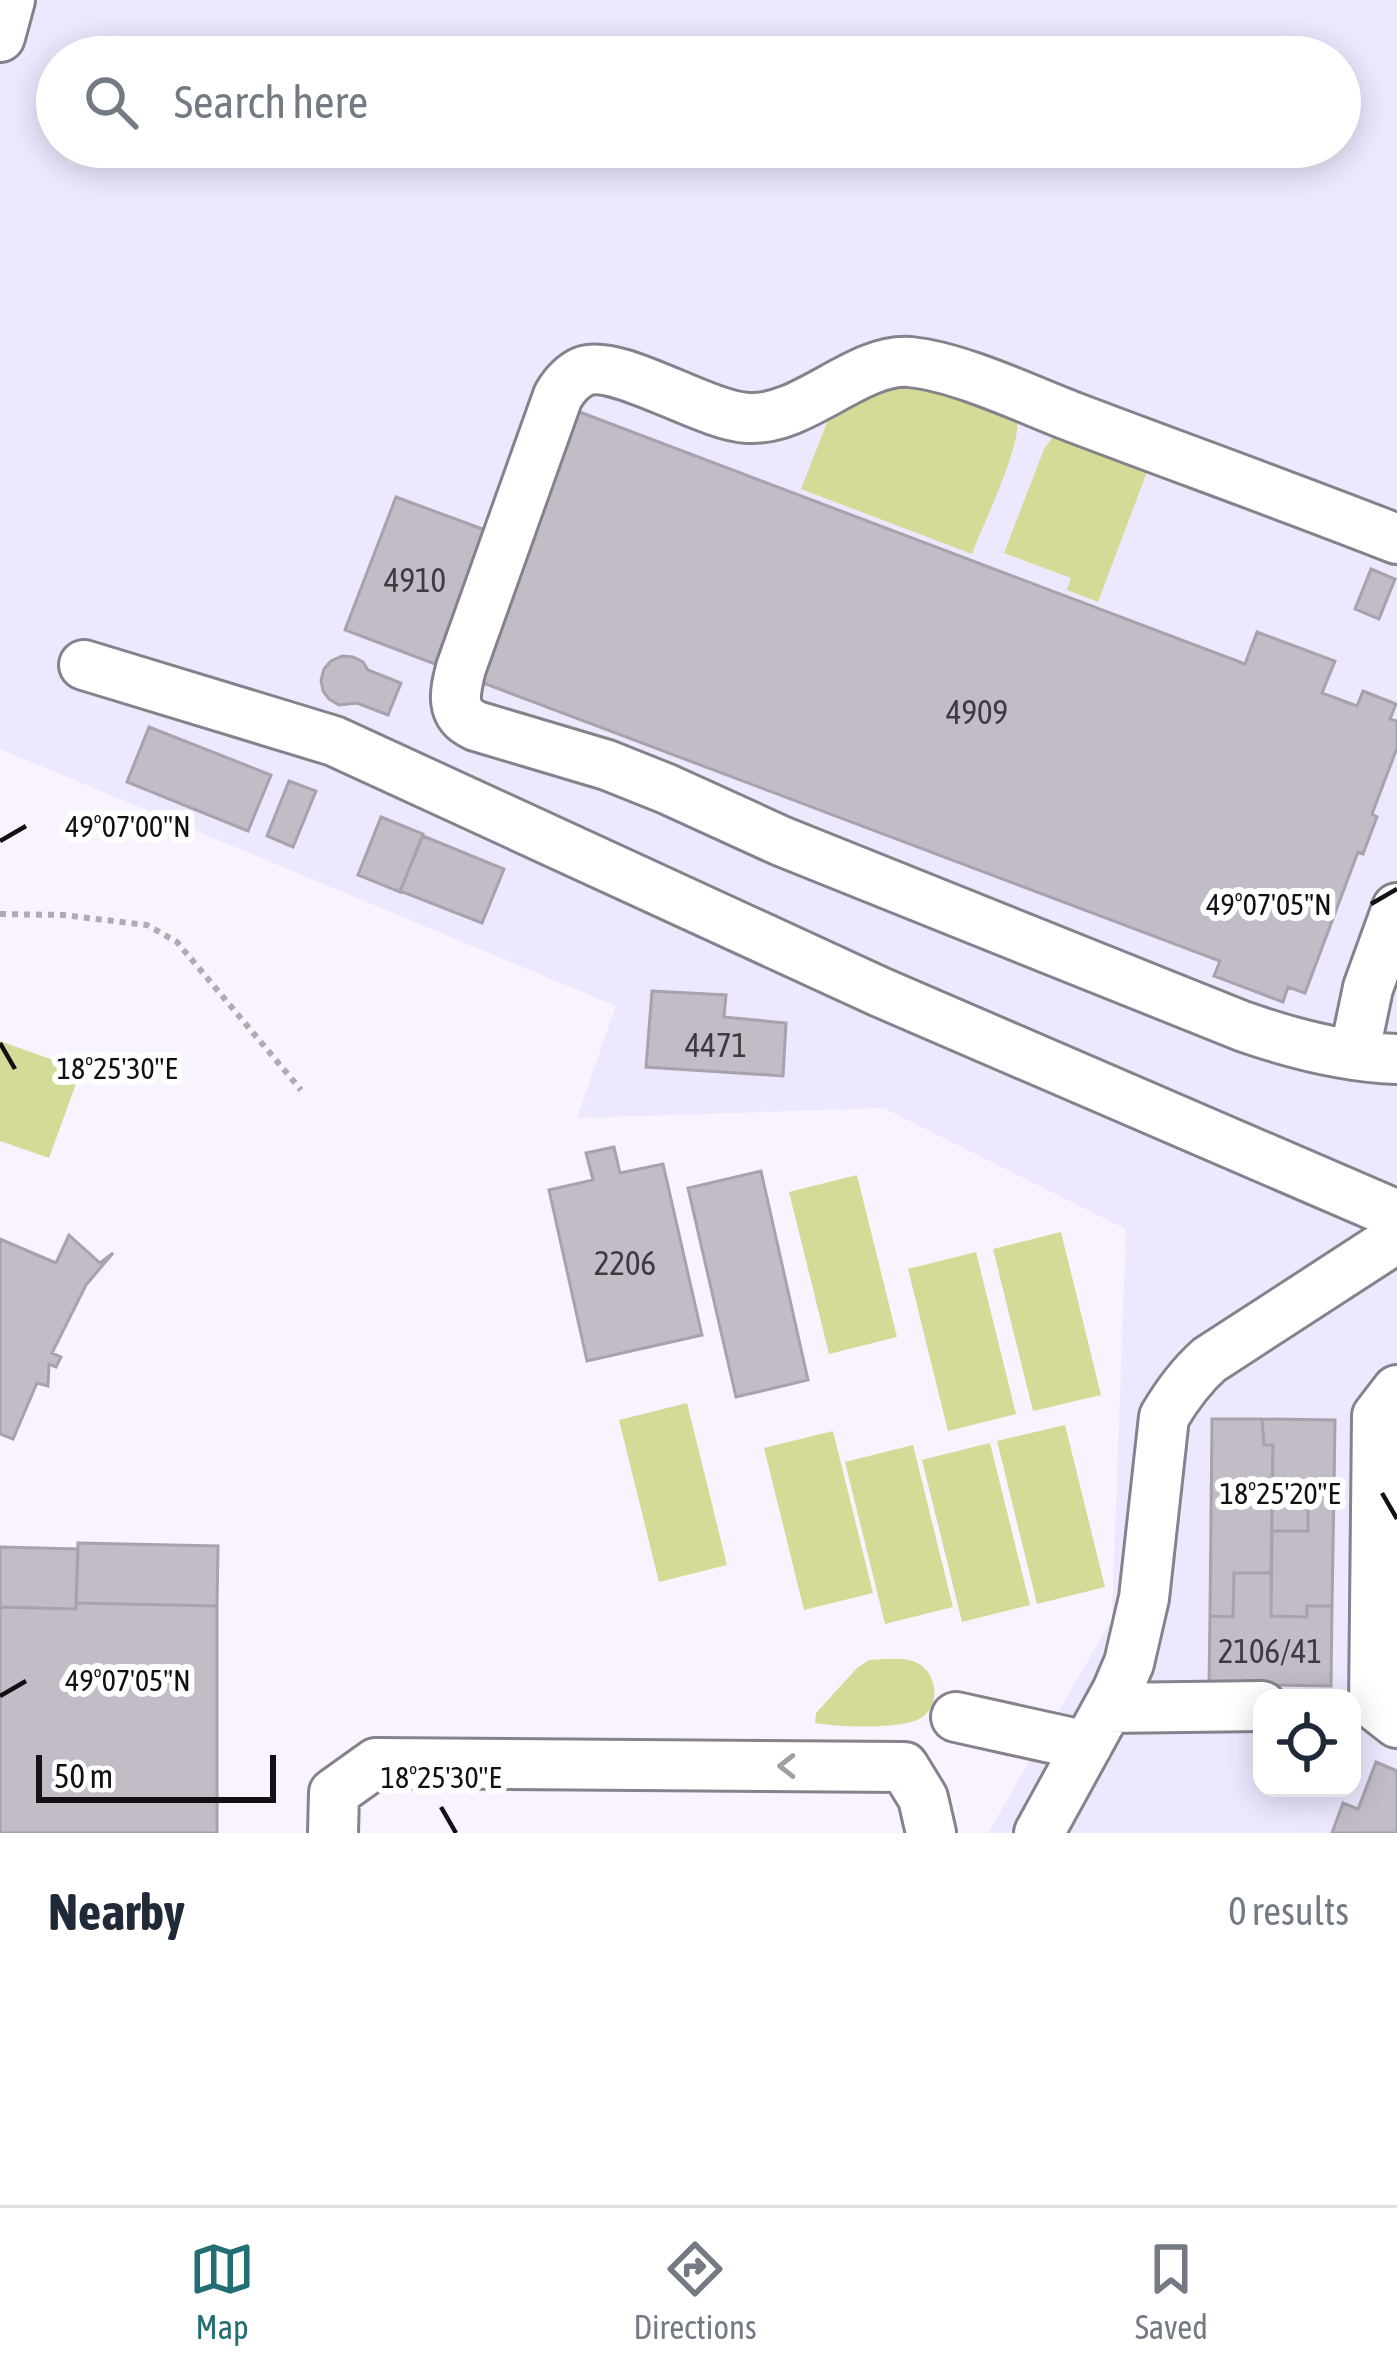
<!DOCTYPE html>
<html lang="en">
<head>
<meta charset="utf-8">
<style>
	:root { --surface:#fff; --page:#f6f6f7; --text:#1f2937; --muted:#747a83; --line:#e0e1e3; --accent:#236e73 }
	body { margin:0; font-family:"Asap Condensed",sans-serif; background:var(--page); color:var(--text) }
	.controls { position:absolute; right:36px; bottom:36px; display:grid; overflow:hidden; border-radius:24px; box-shadow:0 6px 30px #0003 }
	.controls button { width:108px; height:108px; display:grid; place-items:center; padding:0; border:0; border-bottom:3px solid var(--line); background:var(--surface); color:var(--text); font:60px sans-serif }
	.scale { position:absolute; left:36px; bottom:30px; width:240px; box-sizing:border-box; padding-left:12px; border:6px solid #121014; border-top:0; font-size:33px; line-height:42px; white-space:nowrap; color:#121014; -webkit-text-stroke:9px #fff; paint-order:stroke }
	.list { margin:0; padding:0; list-style:none }
	h2 { display:flex; justify-content:space-between; align-items:center; height:156px; margin:0; padding:0 48px; font-size:51px }
	h2 small { font-size:39px; font-weight:400; color:var(--muted) }
	.icon { flex:none; width:66px; height:66px; fill:none; stroke:currentColor; stroke-width:2; stroke-linecap:round; stroke-linejoin:round }
	.map { position:relative; flex:none; width:1397px; height:1833px; overflow:hidden }
	.search { position:absolute; background:var(--surface); box-shadow:0 6px 30px #0003; left:36px; right:36px; top:36px; height:132px; display:flex; align-items:center; gap:30px; box-sizing:border-box; padding:0 42px; border-radius:66px; color:var(--muted); font-size:45px }
	.sheet { height:372px; background:var(--surface) }
	nav { display:flex; justify-content:space-around; align-items:center; box-sizing:border-box; height:168px; border-top:3px solid var(--line); background:var(--surface); font-size:33px; color:var(--muted) }
	nav a { display:grid; justify-items:center; gap:6px }
	nav .on { color:var(--accent) }
	.map>svg:first-child { display:block }
	.industrial { fill:#ede8fe; fill-rule:evenodd }
	.green { fill:#d4db97 }
	.building { fill:#c1bcc6; stroke:#a7a2ac; stroke-width:3 }
	.lines { fill:none; stroke-linecap:round; stroke-linejoin:round }
	.minor-casing { stroke:#86818b; stroke-width:54 }
	.path { stroke:#afabb3; stroke-width:6; stroke-dasharray:6 6; stroke-linecap:butt }
	.minor { stroke:#fff; stroke-width:48 }
	.oneway { stroke:#a09fa1 }
	.ticks { fill:none; stroke:#121014; stroke-width:4.5 }
	.labels { text-anchor:middle; stroke-width:12; stroke-linejoin:round; paint-order:stroke }
	.number-label { font-size:33px; fill:#3e3b40 }
	.ticks-label { font-size:30px; text-anchor:middle; fill:#121014; stroke:#fff; stroke-width:12; stroke-linejoin:round; paint-order:stroke }
</style>
</head>
<body>
<div class="map">
<svg width="1397" height="1833" viewBox="0 0 1397 1833">
	<rect width="100%" height="100%" fill="#f8f3fe"/>
	<path class="industrial" d="M0,0H1397V1833H988L1112,1619L1126,1229L884,1108L577,1118L616,1006L0,749ZM57,57H1340V147H57ZM1262,1698H1352V1788H1262Z"/>
	<path class="green" d="M900,378L1017,416C1023,444 983,524 972,554L801,489L830,415Z
		M1057,431L1153,456L1098,602L1067,590L1071,578L1004,553L1044,449Z
		M0,1041L81,1070L49,1158L0,1141Z
		M857,1175L897,1337L829,1354L789,1192Z
		M1061,1232L1101,1395L1033,1411L993,1249Z
		M976,1252L1016,1414L948,1431L908,1269Z
		M687,1403L727,1565L659,1582L619,1420Z
		M1065,1425L1105,1587L1037,1604L997,1441Z
		M833,1431L873,1593L804,1610L764,1448Z
		M990,1443L1030,1605L962,1622L922,1460Z
		M913,1445L953,1607L885,1624L845,1462Z
		M869,1660C883,1660 904,1656 917,1663C938,1673 941,1706 921,1718C901,1730 838,1727 815,1723L816,1713L857,1668Z"/>
	<path class="building" d="M577,411L1245,664L1257,632L1335,661L1322,693L1357,706L1363,691L1396,704L1390,719L1397,721V748L1372,814L1377,817L1363,854L1358,852L1305,993L1288,987L1283,1002L1214,976L1220,961L475,680Z
		M396,497L485,530L435,664L345,630Z
		M1371,569L1395,579L1379,619L1355,609Z
		M342,656L353,657L363,662L368,670L401,683L388,715L357,703L339,705L329,699L323,691L321,680L324,669L331,661Z
		M149,727L271,775L248,831L127,782Z
		M289,781L316,791L293,847L267,836Z
		M381,817L423,834L400,892L358,875Z
		M423,836L504,869L482,923L400,891Z
		M652,991L726,995L724,1017L786,1023L783,1076L646,1067Z
		M614,1147L620,1173L663,1164L702,1335L587,1361L549,1190L593,1180L586,1153Z
		M761,1171L808,1380L736,1397L688,1188Z
		M69,1235L100,1263L113,1253L86,1285L52,1353L61,1357L56,1367L49,1364L48,1386L37,1383L13,1439L0,1434V1239L56,1263Z
		M1212,1419H1262L1264,1445H1273L1271,1573H1234L1233,1617L1210,1616Z
		M1262,1419L1335,1420L1334,1489H1308V1496L1272,1495L1273,1445H1264Z
		M1308,1489H1334L1332,1606H1307V1617L1271,1616L1272,1531H1308Z
		M1272,1495L1308,1496V1531H1272Z
		M78,1543L218,1546L217,1606L76,1603Z
		M0,1547L78,1549L76,1609L0,1607Z
		M1234,1573H1271V1616L1307,1617V1606H1332L1331,1686L1209,1684L1210,1616L1233,1617Z
		M76,1603L217,1606V1833H0V1607L76,1609Z
		M1376,1762L1397,1771V1833H1332L1343,1803L1358,1809Z"/>
	<g class="lines">
		<g class="minor-casing">
			<path id="minor" d="M0,37L10,0
				M1397,539C1290,497 1181,458 1073,417C1026,399 960,367 910,362C857,358 804,421 748,418C704,416 619,359 584,371C572,376 564,386 558,396L461,668C455,692 449,714 476,726L607,765L667,789L781,841L1242,1026C1293,1044 1343,1057 1397,1059
				M84,665L334,741L880,992L1397,1215
				M1354,1055L1368,988L1397,908
				M1397,1390L1377,1416L1374,1705L1397,1723
				M1108,1708L1262,1706
				M956,1717L1087,1746
				M333,1833L334,1793L376,1763L904,1767L923,1798L931,1833
				M1039,1833L1117,1691L1129,1663L1144,1598L1164,1417C1177,1395 1190,1377 1209,1360L1397,1238"/>
		</g>
		<path class="path" d="M0,914L63,915L147,925L177,942L301,1090"/>
		<use href="#minor" class="minor"/>
	</g>
	<defs><path id="oneway-chevron" d="M-2-3.5L2.5 0L-2 3.5" fill="none" stroke-width="1.6" stroke-linecap="round" stroke-linejoin="round" transform="scale(3)"/></defs>
	<use class="oneway" href="#oneway-chevron" transform="translate(787 1766) rotate(-180)"/>
	<path class="ticks" d="M0,841L26,826M1371,904L1397,889M0,1043L15,1069M1382,1493L1397,1519M0,1696L26,1681M441,1807L456,1833"/>
	<g class="labels">
		<g class="number-label">
			<text x="415" y="592">4910</text>
			<text x="977" y="724">4909</text>
			<text x="716" y="1057">4471</text>
			<text x="625" y="1275">2206</text>
			<text x="1270" y="1663">2106/41</text>
		</g>
	</g>
	<g class="ticks-label">
		<text x="128" y="837">49°07'00"N</text>
		<text x="1269" y="915">49°07'05"N</text>
		<text x="117" y="1079">18°25'30"E</text>
		<text x="1280" y="1504">18°25'20"E</text>
		<text x="128" y="1691">49°07'05"N</text>
		<text x="441" y="1788">18°25'30"E</text>
	</g>
</svg>
<div class="controls">
<button><svg class="icon" aria-label="locate" viewBox="0 0 24 24"><circle cx="12" cy="12" r="6"/><path d="M12 2v4M12 18v4M2 12h4M18 12h4"/></svg></button>
</div>
<div class="scale">50 m</div>
<div class="search"><svg class="icon" aria-label="search" viewBox="0 0 24 24"><circle cx="10" cy="10" r="6"/><path d="M15 15l6 6"/></svg>Search here</div>
</div>
<section class="sheet">
<h2>Nearby<small>0 results</small></h2>
<ul class="list">
</ul>
</section>
<nav>
<a class="on"><svg class="icon" aria-label="map" viewBox="0 0 24 24"><path d="M3 6l6-2 6 2 6-2v14l-6 2-6-2-6 2zM9 4v14M15 6v14"/></svg>Map</a>
<a><svg class="icon" aria-label="directions" viewBox="0 0 24 24"><path d="M12 3l9 9-9 9-9-9zM9 14v-3h6M13 9l2 2-2 2"/></svg>Directions</a>
<a><svg class="icon" aria-label="saved" viewBox="0 0 24 24"><path d="M7 4h10v16l-5-4-5 4z"/></svg>Saved</a>
</nav>
</body>
</html>
